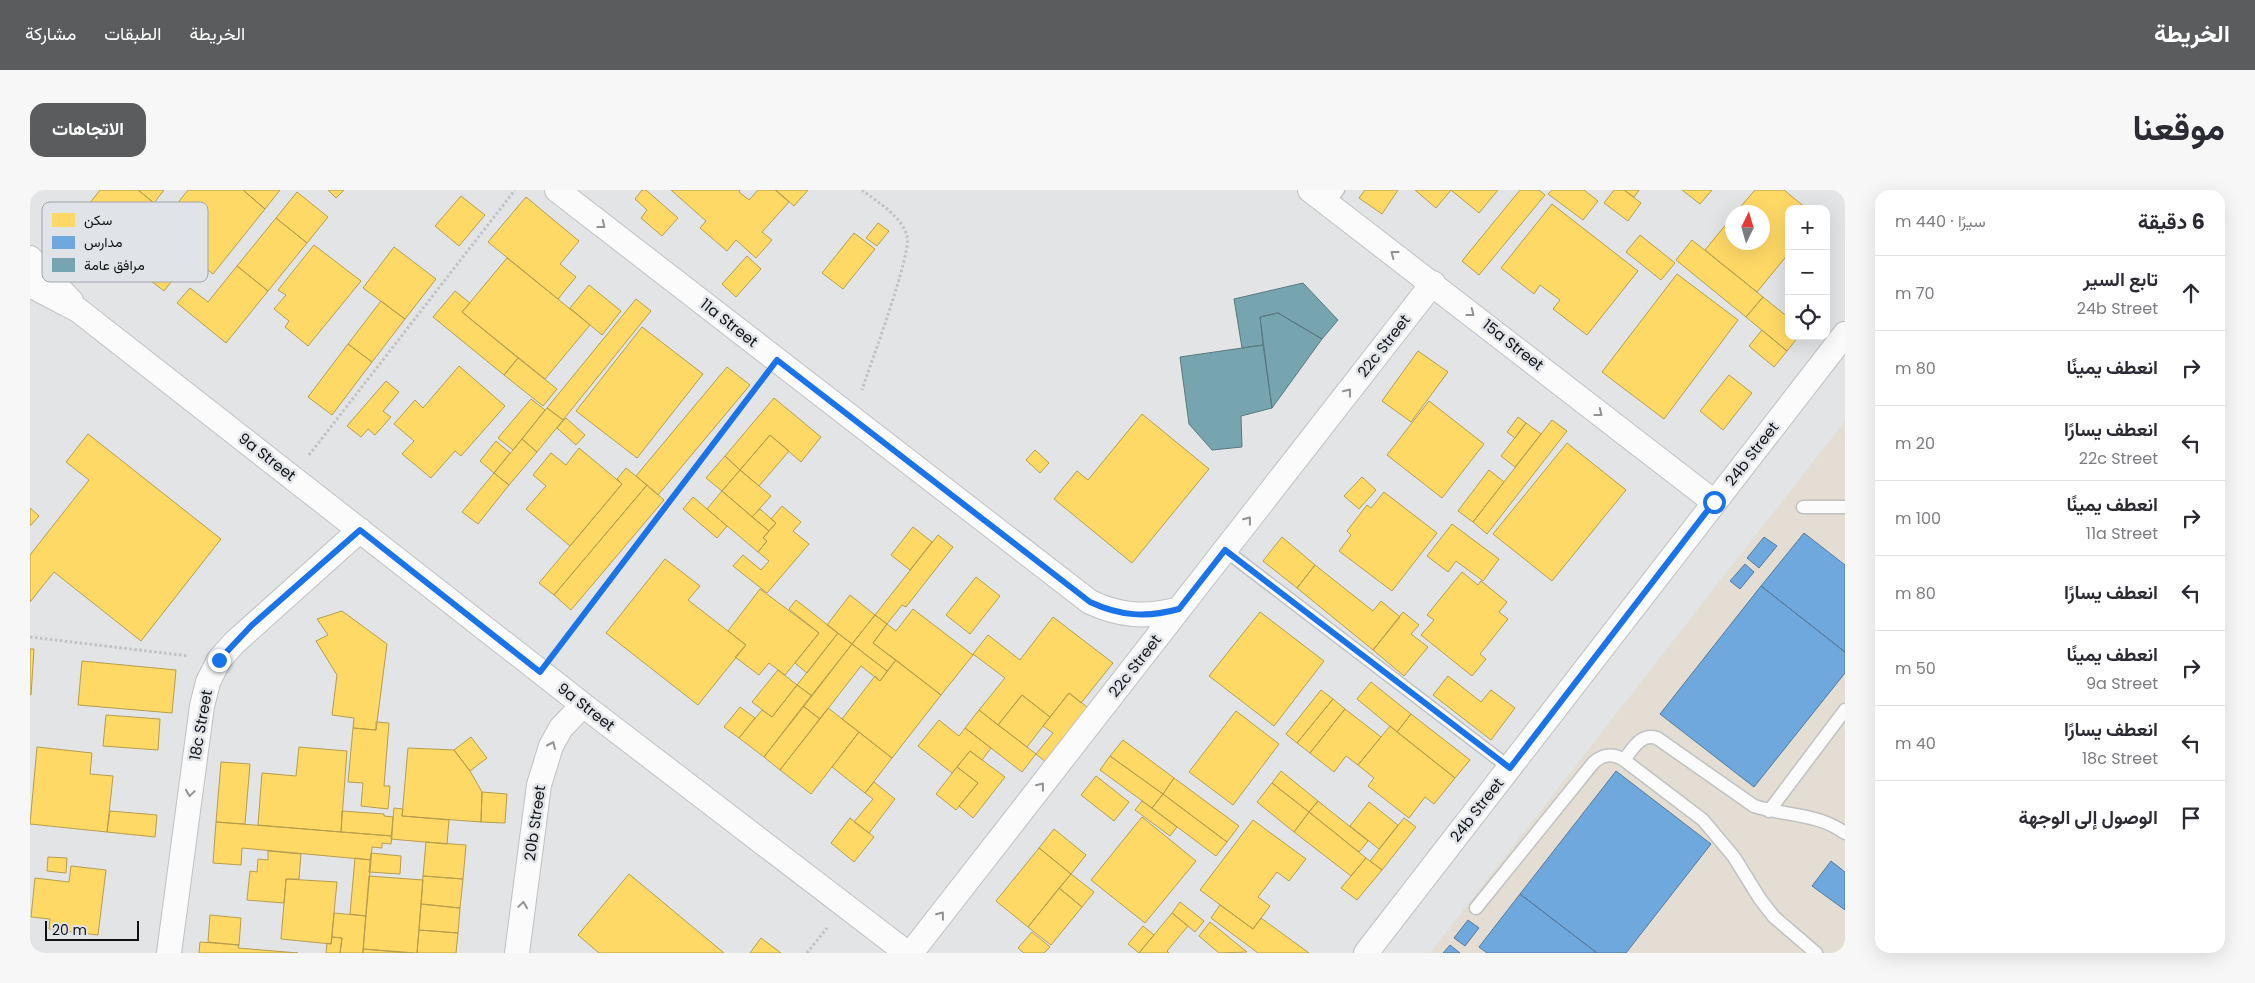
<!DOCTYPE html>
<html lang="ar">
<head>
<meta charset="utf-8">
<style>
	:root { --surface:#fff; --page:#f7f7f7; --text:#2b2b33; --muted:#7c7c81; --line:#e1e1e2; --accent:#5a5c5d }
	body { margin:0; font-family:Poppins,Vazirmatn,sans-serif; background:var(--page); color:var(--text); direction:rtl }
	.controls { position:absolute; right:15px; top:15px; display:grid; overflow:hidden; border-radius:10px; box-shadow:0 5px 20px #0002 }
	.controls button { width:45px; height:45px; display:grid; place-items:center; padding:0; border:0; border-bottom:1px solid var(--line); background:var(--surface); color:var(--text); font:25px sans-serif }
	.compass { position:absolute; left:1695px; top:15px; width:45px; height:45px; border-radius:50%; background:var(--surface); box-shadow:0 5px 20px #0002; rotate:5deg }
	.scale { position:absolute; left:15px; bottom:12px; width:94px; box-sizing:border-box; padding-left:5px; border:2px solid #111213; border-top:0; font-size:14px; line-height:18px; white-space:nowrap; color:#111213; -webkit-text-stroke:4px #e0e3e8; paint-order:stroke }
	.stop { position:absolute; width:15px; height:15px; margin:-11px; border:4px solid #1a73e8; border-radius:50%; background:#fff }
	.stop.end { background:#1a73e8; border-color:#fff; box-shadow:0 1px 5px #0008 }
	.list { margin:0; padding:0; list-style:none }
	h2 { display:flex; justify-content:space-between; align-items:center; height:65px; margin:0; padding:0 20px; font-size:21px }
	h2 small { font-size:16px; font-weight:400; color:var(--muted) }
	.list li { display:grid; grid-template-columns:32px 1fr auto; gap:15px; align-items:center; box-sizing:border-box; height:75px; padding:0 20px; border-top:1px solid var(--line) }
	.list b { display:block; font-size:19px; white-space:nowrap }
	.list p { margin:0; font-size:16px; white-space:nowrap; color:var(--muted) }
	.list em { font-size:16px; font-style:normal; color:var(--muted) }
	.icon { flex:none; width:28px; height:28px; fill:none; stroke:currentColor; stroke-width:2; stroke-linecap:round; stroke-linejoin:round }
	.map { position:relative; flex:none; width:1815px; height:763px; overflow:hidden; direction:ltr; border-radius:15px }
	header { display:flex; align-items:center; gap:30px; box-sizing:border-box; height:70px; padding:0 25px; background:var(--accent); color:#fff }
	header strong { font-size:24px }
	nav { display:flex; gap:28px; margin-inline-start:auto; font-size:18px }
	.intro { display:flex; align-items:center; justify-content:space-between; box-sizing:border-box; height:120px; padding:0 30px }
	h1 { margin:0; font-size:35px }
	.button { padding:12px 22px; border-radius:15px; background:var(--accent); color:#fff; font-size:18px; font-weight:700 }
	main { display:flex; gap:30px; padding:0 30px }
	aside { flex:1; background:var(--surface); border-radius:15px; box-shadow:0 5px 20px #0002 }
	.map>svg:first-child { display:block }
	.education { fill:#e4ddd3 }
	.homes { fill:#ffd966; stroke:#b89d4d }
	.schools { fill:#6fa8dc; stroke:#537ba0 }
	.public { fill:#76a5af; stroke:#587980 }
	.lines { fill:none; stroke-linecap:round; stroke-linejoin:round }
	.service-casing { stroke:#bfc1c3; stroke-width:15 }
	.minor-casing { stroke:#bfc1c3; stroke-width:26 }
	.path { stroke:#c1c2c2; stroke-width:3; stroke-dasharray:2.5 2.5; stroke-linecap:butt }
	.service { stroke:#fbfbfb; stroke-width:12 }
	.minor { stroke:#fbfbfb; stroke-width:24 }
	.oneway { stroke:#929293 }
	.route { stroke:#1a73e8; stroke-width:6 }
	.labels { text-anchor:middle; stroke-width:5; stroke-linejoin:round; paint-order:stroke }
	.street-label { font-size:15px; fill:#111213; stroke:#e0e3e8 }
	.key { fill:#e0e3e8; stroke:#a2a4a8; stroke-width:1 }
	.key-label { font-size:14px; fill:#111213 }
</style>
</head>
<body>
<header>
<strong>الخريطة</strong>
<nav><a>الخريطة</a><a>الطبقات</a><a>مشاركة</a></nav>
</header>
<div class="intro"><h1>موقعنا</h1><a class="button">الاتجاهات</a></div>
<main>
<aside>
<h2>6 دقيقة<small>سيرًا · 440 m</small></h2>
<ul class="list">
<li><svg class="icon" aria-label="ahead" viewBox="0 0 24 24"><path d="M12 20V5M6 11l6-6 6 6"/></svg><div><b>تابع السير</b><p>24b Street</p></div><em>70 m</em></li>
<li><svg class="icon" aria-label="right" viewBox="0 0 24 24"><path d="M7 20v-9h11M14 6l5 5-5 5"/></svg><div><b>انعطف يمينًا</b></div><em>80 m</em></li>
<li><svg class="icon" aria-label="left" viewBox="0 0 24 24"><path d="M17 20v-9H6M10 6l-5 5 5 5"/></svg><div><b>انعطف يسارًا</b><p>22c Street</p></div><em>20 m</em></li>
<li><svg class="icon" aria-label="right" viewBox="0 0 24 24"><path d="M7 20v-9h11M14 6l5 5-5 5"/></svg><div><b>انعطف يمينًا</b><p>11a Street</p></div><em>100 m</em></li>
<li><svg class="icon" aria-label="left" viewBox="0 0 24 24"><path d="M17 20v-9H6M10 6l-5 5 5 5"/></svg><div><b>انعطف يسارًا</b></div><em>80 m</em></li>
<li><svg class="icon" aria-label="right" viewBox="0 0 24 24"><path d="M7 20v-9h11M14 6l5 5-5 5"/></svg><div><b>انعطف يمينًا</b><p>9a Street</p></div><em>50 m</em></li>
<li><svg class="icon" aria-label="left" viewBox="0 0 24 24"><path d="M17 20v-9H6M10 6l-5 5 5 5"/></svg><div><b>انعطف يسارًا</b><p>18c Street</p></div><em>40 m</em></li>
<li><svg class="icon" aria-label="arrive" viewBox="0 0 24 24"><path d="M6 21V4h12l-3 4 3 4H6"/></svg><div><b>الوصول إلى الوجهة</b></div></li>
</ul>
</aside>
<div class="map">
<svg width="1815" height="763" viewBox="0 0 1815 763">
	<rect width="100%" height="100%" fill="#e2e4e6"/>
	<path class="education" d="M1815,231V763H1400L1582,529Z"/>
	<path class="homes" d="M70,0H108L124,13L108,33L155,74L134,101L45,32Z
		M108,0H134L124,13Z
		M158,0H213L235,19L183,84L161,67L155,74L122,45Z
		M213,0H250L235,19Z
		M298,0H314L306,8Z
		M612,0H616L648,28L632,46L611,28L617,20L605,9Z
		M641,0H710L709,2L719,10L728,0H745L759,12L732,42L742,50L726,68L706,50L697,61L670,38L676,31Z
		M746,0H778L764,16Z
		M1335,0H1368L1352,24L1329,8Z
		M1385,0H1468L1449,23L1421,0L1406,18Z
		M1490,0H1509L1515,5L1449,85L1432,71Z
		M1522,0H1554L1568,11L1553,30L1518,4Z
		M1584,0H1594L1611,13L1598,31L1574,13Z
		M1594,0H1609L1604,7Z
		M1652,0H1682L1670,14Z
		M1725,0H1754L1777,19H1759V63L1727,102L1675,60L1702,27V52H1732V22H1706Z
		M267,2L298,27L277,53L246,28Z
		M431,6L455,25L429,56L405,36Z
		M496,7L549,51L530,74L546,87L528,109L458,52Z
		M1522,14L1608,81L1557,145L1523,119L1530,110L1510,95L1504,104L1471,78Z
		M246,28L277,53L238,101L207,76Z
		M848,33L859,41L847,56L836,48Z
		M824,43L845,59L813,99L792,83Z
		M1610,45L1645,73L1631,90L1596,62Z
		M1662,50L1733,107L1716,127L1646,70Z
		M284,55L331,91L278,156L255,137L259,131L244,119L256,105L248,100Z
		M364,57L406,89L375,129L333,98Z
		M717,66L731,79L706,107L692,94Z
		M477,68L560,135L515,189L432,122Z
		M207,76L238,101L196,153L147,113L160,98L178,112Z
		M1647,84L1708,130L1634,229L1572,182Z
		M559,95L591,121L572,145L540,118Z
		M425,101L440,113L432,122L488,168L474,185L403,127Z
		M1733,107L1759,128V146H1769L1757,161L1716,127Z
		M606,109L621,121L533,230L517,218Z
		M351,111L375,129L342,172L318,154Z
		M612,137L673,184L607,268L546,221Z
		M1732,140L1757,161L1744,177L1719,156Z
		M318,154L342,172L302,225L278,207Z
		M1388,161L1418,182L1381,232L1352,211Z
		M488,168L527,199L513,216L474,185Z
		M429,176L475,216L431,266L425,261L401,288L372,264L384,251L364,234L385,210L393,218Z
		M697,177L720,195L628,305L606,286Z
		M1699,185L1722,203L1693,240L1670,221Z
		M356,191L369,202L353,221L361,227L345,245L338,239L331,247L317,236Z
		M744,208L791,247L771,272L740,245L710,280L695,266Z
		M501,209L515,220L483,260L468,248Z
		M1399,211L1454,254L1412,308L1357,265Z
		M517,218L533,230L507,262L492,249Z
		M1112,224L1179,279L1102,373L1024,309L1047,281L1058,290Z
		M1488,227L1496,233L1485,248L1477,242Z
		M536,228L555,245L546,255L527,238Z
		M1522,230L1537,241L1457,344L1443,332Z
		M1496,233L1511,244L1485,277L1471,266Z
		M58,244L191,349L111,451L24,382L0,412V365L59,290L36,272Z
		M740,245L759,261L729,296L710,280Z
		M492,249L507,262L479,295L464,283Z
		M466,251L480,263L464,283L450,271Z
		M1537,253L1596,300L1522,391L1463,344Z
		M549,258L592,294L540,356L496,319L516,296L503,285L521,263L536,275Z
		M1005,260L1019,273L1010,283L996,270Z
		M695,266L710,280L692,301L676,288Z
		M596,278L617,295L524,405L509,393L592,294L587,289Z
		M710,280L741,306L722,327L692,301Z
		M1459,280L1474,292L1443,332L1428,321Z
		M464,283L479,295L448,334L432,322Z
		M1332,287L1346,300L1329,319L1314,306Z
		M617,295L634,310L541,420L524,405Z
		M692,301L739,341L733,348L737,351L728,362L677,319Z
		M1354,302L1407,343L1362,401L1309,361L1321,345L1317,341L1337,315L1341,318Z
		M663,307L697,336L687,348L653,319Z
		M752,316L771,332L763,341L779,354L737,403L703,376L713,365L731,380L739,371L728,362L737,351L733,348L746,333L741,329Z
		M0,318L9,326L0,336Z
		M730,319L746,333L739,341L722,327Z
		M1422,334L1469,369L1453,391L1426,371L1418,382L1397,366Z
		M883,337L902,352L880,380L861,365Z
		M908,345L923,357L876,417L872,415L857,434L845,425Z
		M1252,347L1285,375L1267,398L1233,371Z
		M635,369L670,396L658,410L716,455L668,515L576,443Z
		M1285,375L1343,421L1351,411L1370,427L1343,460L1267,398Z
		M1432,382L1448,395L1451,391L1477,412L1469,422L1478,429L1450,464L1456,469L1442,486L1391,445L1404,430L1397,425Z
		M946,387L970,406L940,444L916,425Z
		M730,399L789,443L755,485L739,473L729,485L705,467L716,455L698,441Z
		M820,405L845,425L822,454L797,435Z
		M766,410L808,443L777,483L765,473L789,443L759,419Z
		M883,419L943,465L911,505L843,453L857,434L866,441Z
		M312,421L357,454L346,540L323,538L324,528L302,525L307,485L286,451L298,445L287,429Z
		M1230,422L1294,471L1244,536L1179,486Z
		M1373,422L1389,435L1381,444L1398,457L1374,486L1343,460Z
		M845,425L857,434L843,453L866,470L857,481L822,454Z
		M1023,427L1083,473L1051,513L1039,503L1020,527L992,505L968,535L949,520L975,488L943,464L958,445L990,470Z
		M808,443L822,454L782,506L767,495Z
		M822,454L857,481L850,491L831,476L790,529L773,516Z
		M0,459H4L1,505H0Z
		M866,470L911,505L862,568L812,529L845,486L850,491Z
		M52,471L146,480L142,523L48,515Z
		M748,480L767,495L742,527L722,512Z
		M1418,486L1451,512L1461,500L1485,518L1461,550L1403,505Z
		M1341,492L1381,524L1367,542L1327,509Z
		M767,495L782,506L734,567L709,548L732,520L742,527Z
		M1291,500L1303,509L1267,553L1256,544Z
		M1039,503L1061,520L1018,574L1006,564L1023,543L1013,536Z
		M992,505L1020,527L997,557L968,535Z
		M1303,509L1315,519L1280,563L1267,553Z
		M773,516L790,529L750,580L734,567Z
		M710,517L725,528L709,548L694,537Z
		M798,518L829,542L781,604L750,580Z
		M1315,519L1351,547L1328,575L1316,566L1304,582L1280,563Z
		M949,520L1006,564L992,582L935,538Z
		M1206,521L1249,554L1203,615L1159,582Z
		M1381,524L1440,570L1425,588L1367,542Z
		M76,525L130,529L128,560L73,556Z
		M909,530L929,546L935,538L961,558L952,570L940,561L922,583L888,556Z
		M346,532L359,533L354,596H360L358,619L331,616L333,593L318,592L323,538L346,540Z
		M1360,536L1425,588L1404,614L1395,607L1379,628L1338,596L1344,588L1328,575Z
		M829,542L862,568L835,603L802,577Z
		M441,547L457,568L440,581L424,560Z
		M1093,550L1144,588L1133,604L1080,566Z
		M7,557L62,563L60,584L83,586L77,642L0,634Z
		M269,557L317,561L311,642L228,635L232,583L266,586Z
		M378,558L424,560L440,581L452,602L451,632L372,626Z
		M940,561L975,587L943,628L929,616L948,593L927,577Z
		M1080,566L1133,604L1122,618L1070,580Z
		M191,572L220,574L215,634L186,632Z
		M927,577L948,593L926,620L906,604Z
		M1251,581L1288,611L1279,622L1242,593Z
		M1066,586L1099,612L1084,631L1051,605Z
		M1144,588L1209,636L1197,652L1133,604Z
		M844,592L865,609L839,643L824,632L843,609L835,603Z
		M1242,593L1279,622L1264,642L1227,612Z
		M452,602L477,604L475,633L451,632Z
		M1133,604L1197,652L1186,666L1122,618Z
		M1112,611L1147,637L1140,646L1105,620Z
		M1288,611L1338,651L1329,662L1279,622Z
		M1339,612L1368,635L1349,659L1320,636Z
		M364,618L373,619L372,626L419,630L417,654L361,649Z
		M80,621L127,625L125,647L77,642Z
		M312,621L354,624V626L363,627L362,646L311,642Z
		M1279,622L1336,668L1321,686L1264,642Z
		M1112,627L1166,671L1115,733L1061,690Z
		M820,628L844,647L824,672L801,653Z
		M1374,628L1386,637L1352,680L1340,671Z
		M1223,630L1276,669L1259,691L1247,682L1228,707L1240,716L1223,739L1170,700Z
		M186,632L362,646L361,654L352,653V658L342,657L341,670L212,658L211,675L183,673Z
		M1024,639L1056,665L1041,684L1009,658Z
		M396,652L436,655L433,689L393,686Z
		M1009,658L1041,684L998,737L966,711Z
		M238,661L271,664L269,689H256L254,713L217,710L220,681L227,682L228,669L238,670Z
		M341,663L371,666L370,684L339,682Z
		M18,667L37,668L36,683L17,681Z
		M325,668L341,670L336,726L320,724Z
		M1336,668L1352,680L1327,710L1311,698Z
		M41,676L76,680L68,745L19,739L20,729L1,727L5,688L39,692Z
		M599,684L694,763H569L548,745Z
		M1041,684L1064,702L1052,717L1029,698Z
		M339,686L393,690L387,763L333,759Z
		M393,686L433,689L430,718L391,714Z
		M256,689L307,692L301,754L251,749Z
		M1029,698L1052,717L1021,755L998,737Z
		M1150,712L1174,731L1165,742L1142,723Z
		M391,714L430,718L428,743L389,740Z
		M1190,715L1223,739L1231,728L1279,763H1228L1181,728Z
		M304,723L336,726L333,763H310L312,748L302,747Z
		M1142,723L1158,736L1137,761L1139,763H1109Z
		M180,725L211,728L209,755L178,752Z
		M1180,732L1217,762L1189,763L1169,746Z
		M1113,736L1124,745L1109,763L1098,754Z
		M389,740L428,743L426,763H387Z
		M1002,742L1020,757L1014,763H994L988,758Z
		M302,747L312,748L310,763H296L297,753L301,754Z
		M731,748L751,763H720Z
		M170,752L209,755L208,758L268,763H169Z
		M333,759L378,763H333Z"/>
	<path class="schools" d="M1774,343L1815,375V462L1731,396Z
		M1734,347L1747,356L1729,378L1717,368Z
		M1715,374L1724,382L1710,399L1700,391Z
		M1731,396L1815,462V483L1724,597L1630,524Z
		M1586,581L1681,654L1596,763H1567L1490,704Z
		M1801,671L1815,682V720L1782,696Z
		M1490,704L1567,763H1457L1449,757Z
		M1438,730L1449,738L1435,756L1424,748Z
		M1420,755L1430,763H1413Z"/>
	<path class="public" d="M1273,93L1308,130L1292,149L1248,123L1230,127L1233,155L1212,158L1204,109Z
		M1248,123L1292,149L1242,218L1230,127Z
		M1233,155L1242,218L1211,226L1212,257L1182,260L1159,234L1150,167Z"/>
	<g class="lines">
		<g class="service-casing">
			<path id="service" d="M1297,13L1308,0
				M1773,317H1815
				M1195,360L1480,578
				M1594,570C1603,559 1610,543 1627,548L1724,616C1755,626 1788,623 1815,643
				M1739,621L1815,520
				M1446,718L1564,572C1574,564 1583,563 1594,570L1673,630L1704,667L1730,709L1744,727L1786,763"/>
		</g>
		<g class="minor-casing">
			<path id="minor" d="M527,0L1060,412C1090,426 1116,428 1149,419
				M1280,0L1684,312
				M0,68L41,111
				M0,95L48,120L553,515L877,763
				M139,763L172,516L178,492L189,470L204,453L330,340
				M487,763L509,595L521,556L531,538L553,515
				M881,763L1403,93
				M1336,763L1815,144"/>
		</g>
		<path class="path" d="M832,0C847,12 871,25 877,46C882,64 840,175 832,200
			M279,265L485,0
			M0,447L159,466
			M527,459L731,192
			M777,763L797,738"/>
		<use href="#service" class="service"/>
		<use href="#minor" class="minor"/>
	</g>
	<defs><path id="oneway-chevron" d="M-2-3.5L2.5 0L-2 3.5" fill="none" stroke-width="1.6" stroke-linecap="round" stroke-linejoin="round" transform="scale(1.25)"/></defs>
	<g class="oneway">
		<use href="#oneway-chevron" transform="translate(572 35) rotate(38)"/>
		<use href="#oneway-chevron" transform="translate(1364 64) rotate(-143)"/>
		<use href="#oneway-chevron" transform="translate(1441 123) rotate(38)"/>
		<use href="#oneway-chevron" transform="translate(1318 202) rotate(-52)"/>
		<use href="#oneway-chevron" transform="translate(1569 223) rotate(38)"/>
		<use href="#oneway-chevron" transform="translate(1218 330) rotate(-52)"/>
		<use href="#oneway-chevron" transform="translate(522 555) rotate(-66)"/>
		<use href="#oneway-chevron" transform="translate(1011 596) rotate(-52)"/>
		<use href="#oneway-chevron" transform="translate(160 603) rotate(98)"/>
		<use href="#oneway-chevron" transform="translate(493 715) rotate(-82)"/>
		<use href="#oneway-chevron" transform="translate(911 725) rotate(-52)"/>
	</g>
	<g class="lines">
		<path class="route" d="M189,470L221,436L330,340L510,482L747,170L1060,412C1090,426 1116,428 1149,419L1195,360L1480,578L1684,312"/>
	</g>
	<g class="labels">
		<g class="street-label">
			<text transform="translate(699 133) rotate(38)" y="5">11a Street</text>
			<text transform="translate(1483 155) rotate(38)" y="5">15a Street</text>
			<text transform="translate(1354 156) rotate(-52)" y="5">22c Street</text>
			<text transform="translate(1722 264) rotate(-52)" y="5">24b Street</text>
			<text transform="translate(237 267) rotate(38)" y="5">9a Street</text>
			<text transform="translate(1105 476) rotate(-52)" y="5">22c Street</text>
			<text transform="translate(556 517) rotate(38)" y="5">9a Street</text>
			<text transform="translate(171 535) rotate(-80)" y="5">18c Street</text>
			<text transform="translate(1447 620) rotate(-52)" y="5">24b Street</text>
			<text transform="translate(505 633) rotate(-82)" y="5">20b Street</text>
		</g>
	</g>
	<rect x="12" y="12" width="166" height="80" rx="8" class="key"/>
	<rect x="22" y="23" width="23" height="14" fill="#ffd966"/>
	<rect x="22" y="46" width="23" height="13" fill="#6fa8dc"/>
	<rect x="22" y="68" width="23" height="14" fill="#76a5af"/>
	<g class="key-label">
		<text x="54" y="35">سكن</text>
		<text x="54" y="57">مدارس</text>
		<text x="54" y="80">مرافق عامة</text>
	</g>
</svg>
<div class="controls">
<button>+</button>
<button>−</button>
<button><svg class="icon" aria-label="locate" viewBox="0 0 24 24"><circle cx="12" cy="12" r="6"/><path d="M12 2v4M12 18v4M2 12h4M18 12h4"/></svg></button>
</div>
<svg class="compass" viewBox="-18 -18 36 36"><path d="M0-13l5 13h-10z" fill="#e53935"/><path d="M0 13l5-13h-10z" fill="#7c7c81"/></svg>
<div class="scale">20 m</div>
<div class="stop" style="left:1684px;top:312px"></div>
<div class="stop end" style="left:189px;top:470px"></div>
</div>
</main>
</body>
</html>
